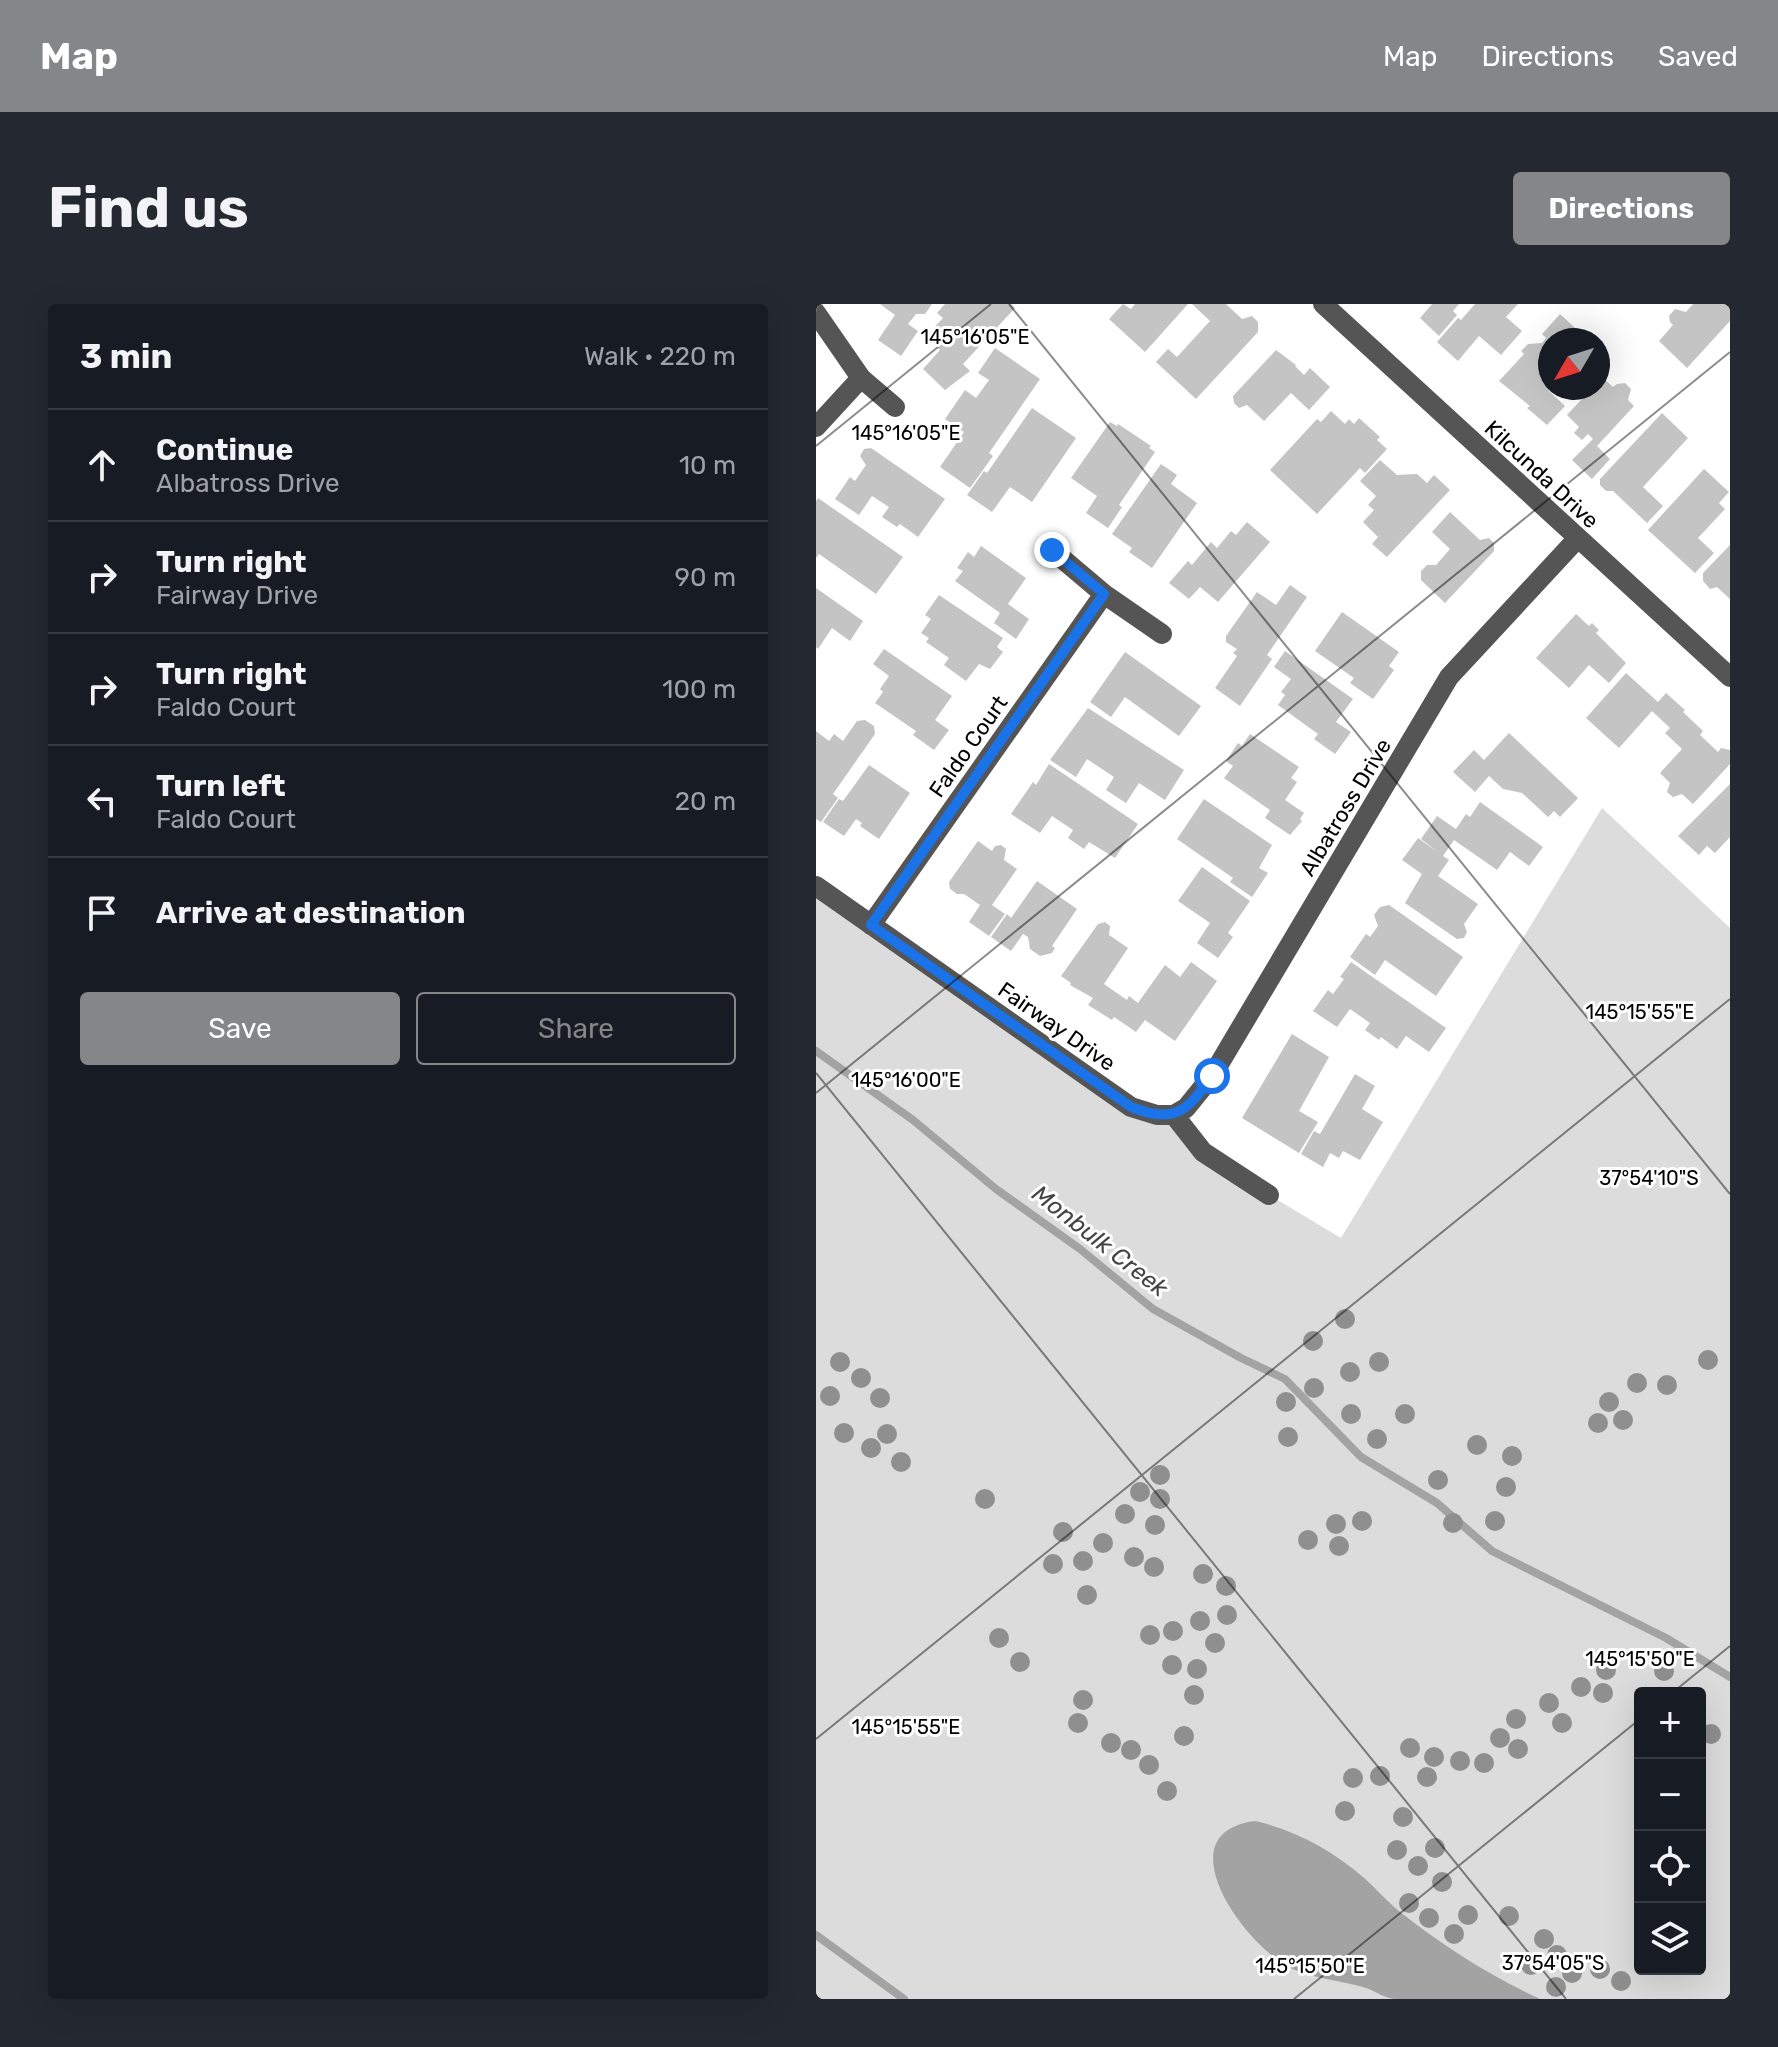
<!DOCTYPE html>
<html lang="en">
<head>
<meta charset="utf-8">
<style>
	:root { --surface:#171b24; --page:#242831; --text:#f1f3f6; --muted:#9ea1a6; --line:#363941; --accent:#858687 }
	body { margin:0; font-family:Rubik,sans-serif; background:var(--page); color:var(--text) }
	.controls { position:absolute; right:24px; bottom:24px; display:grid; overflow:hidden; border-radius:8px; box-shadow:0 8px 32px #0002 }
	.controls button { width:72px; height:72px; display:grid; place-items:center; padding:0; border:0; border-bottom:2px solid var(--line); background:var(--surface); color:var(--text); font:40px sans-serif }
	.compass { position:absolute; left:722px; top:24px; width:72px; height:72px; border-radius:50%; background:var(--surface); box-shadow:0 8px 32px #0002; rotate:231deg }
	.stop { position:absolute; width:24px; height:24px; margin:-18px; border:6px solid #1a73e8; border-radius:50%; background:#fff }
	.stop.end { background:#1a73e8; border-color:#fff; box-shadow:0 2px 8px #0008 }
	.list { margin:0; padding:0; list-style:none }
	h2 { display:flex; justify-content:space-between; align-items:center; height:104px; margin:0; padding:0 32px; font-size:34px }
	h2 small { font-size:26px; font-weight:400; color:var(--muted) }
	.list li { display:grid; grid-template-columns:52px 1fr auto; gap:24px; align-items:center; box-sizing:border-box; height:112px; padding:0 32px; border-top:2px solid var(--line) }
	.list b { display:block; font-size:30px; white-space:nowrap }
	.list p { margin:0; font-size:26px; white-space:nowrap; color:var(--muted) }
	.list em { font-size:26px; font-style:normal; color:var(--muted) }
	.actions { display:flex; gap:16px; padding:24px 32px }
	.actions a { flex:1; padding:18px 0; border:2px solid var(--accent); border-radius:8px; text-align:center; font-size:28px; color:var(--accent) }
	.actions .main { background:var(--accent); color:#fff }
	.icon { flex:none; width:44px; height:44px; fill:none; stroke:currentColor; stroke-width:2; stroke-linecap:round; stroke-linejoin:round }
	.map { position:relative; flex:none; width:914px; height:1695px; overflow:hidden; border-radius:8px }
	header { display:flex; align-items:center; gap:48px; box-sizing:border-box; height:112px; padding:0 40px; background:var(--accent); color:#fff }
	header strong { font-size:38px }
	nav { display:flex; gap:44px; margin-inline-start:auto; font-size:28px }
	.intro { display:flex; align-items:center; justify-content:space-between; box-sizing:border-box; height:192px; padding:0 48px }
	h1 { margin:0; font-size:56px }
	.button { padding:20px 36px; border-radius:8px; background:var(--accent); color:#fff; font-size:28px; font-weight:700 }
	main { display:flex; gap:48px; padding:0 48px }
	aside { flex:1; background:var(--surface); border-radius:8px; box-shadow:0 8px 32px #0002 }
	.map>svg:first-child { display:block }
	.green { fill:#dcdcdc; fill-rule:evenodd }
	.water { fill:#a3a3a3 }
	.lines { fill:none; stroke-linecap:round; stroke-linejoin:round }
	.stream { stroke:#a3a3a3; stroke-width:8 }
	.building { fill:#c4c4c4 }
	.minor { stroke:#555; stroke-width:20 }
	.tree { fill:#8f8f8f }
	.route { stroke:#1a73e8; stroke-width:10 }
	.ticks { fill:none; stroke:#000; stroke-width:2; stroke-opacity:0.45 }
	.labels { text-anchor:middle; stroke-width:6; stroke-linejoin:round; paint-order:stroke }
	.street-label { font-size:22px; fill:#000; stroke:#fff }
	.water-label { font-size:24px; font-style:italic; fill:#444; stroke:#fff }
	.ticks-label { font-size:20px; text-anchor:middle; fill:#000; stroke:#fff; stroke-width:6; stroke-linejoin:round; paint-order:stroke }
</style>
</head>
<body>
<header>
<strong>Map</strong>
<nav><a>Map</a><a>Directions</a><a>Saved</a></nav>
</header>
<div class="intro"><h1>Find us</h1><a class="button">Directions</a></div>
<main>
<aside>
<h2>3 min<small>Walk · 220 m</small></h2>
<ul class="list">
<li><svg class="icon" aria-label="ahead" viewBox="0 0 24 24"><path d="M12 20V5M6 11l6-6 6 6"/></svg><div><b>Continue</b><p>Albatross Drive</p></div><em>10 m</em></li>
<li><svg class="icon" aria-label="right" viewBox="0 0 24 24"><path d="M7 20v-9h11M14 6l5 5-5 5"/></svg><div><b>Turn right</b><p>Fairway Drive</p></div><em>90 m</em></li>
<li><svg class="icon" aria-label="right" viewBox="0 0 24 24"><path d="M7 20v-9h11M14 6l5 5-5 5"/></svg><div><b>Turn right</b><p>Faldo Court</p></div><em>100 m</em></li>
<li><svg class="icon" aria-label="left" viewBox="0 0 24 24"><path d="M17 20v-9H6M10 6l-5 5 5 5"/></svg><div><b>Turn left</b><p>Faldo Court</p></div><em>20 m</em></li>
<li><svg class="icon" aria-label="arrive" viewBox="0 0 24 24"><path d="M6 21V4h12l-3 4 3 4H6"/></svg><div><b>Arrive at destination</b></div></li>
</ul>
<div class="actions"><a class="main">Save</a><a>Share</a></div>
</aside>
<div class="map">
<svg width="914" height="1695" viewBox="0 0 914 1695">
	<rect width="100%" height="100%" fill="#fff"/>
	<path class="green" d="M786,504L914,624V1695H0V582L343,811L453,891L525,934ZM824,1389H884V1665H824Z"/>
	<path class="water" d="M439,1517C479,1526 516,1546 547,1573C561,1585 573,1600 588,1611C630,1644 675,1672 724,1695C689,1695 655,1695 621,1695C607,1695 592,1695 578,1695C568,1694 559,1687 550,1684C527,1677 501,1675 479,1666C432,1647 345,1529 439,1517Z"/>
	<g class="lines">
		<path class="stream" d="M0,747L97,816L180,885L264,945L337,1005L425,1054L469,1075L545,1153L621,1199L676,1247L850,1334L914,1373
			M0,1631L88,1695"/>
	</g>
	<path class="building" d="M64,0H116L109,10H100L92,20L102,27L85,52L62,36L79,11Z
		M129,0H195L199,4L147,60L154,67L129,86L107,65L124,46L110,32L127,14L121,9Z
		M307,0L315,5L319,0H372L329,48L293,15Z
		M376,0H410L426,15L436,12L442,18V28L380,95L340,58L352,45L361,53L394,17Z
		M616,0H643L637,7L641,11L623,32L604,14Z
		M659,0H702L690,13L706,27L685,51L663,32L642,57L621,38L642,14L645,16Z
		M877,0H914V17L871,64L843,37L857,21L854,18L853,12L859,5L870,8Z
		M744,10L770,34L768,36H734L733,87L749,102L731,121L711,104L714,102L683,77L708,50L705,47L712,40L726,39L730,34L726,30Z
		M179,44L224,75L173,149L177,152L154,184L124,163L148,128L129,115L149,86L160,94L173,76L162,69Z
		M460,46L480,61L479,62L488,71L494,64L514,83L493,106L475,89L448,117L431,101L423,104L418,99L417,92Z
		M786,73L797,83L801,80L809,79L815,85L812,96L818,102L781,142L794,155L776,175L756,156L777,135L772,130L766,136L758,129L763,123L751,111L776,84H782V78Z
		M216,104L260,134L216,198L194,183L176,208L151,191L168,167L171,169Z
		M515,107L529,120L533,115L538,120L543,114L564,133L561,136L571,145L549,169L544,164L501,210L454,166L501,115L505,118Z
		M846,109L872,134L827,183L847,202L831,219L797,187H790L784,181V175Z
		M294,118L301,122L302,120L335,142L333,144L339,148L303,201L306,203L292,224L270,209L281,192L255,174Z
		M55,144L129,195L102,233L84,220L81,223L66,213L73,203L56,192L43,211L19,195L34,173L39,177L50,161L44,152L48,145Z
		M564,156L581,171L601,170L611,179L618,171L634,186L571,253L556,240L562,233L547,218L558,206L552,201L560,192L544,177Z
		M345,160L361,171L355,180L381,199L336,264L313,248L316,244L296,230Z
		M888,165L913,188L903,199L909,205L882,234L898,249L879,269L832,226Z
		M2,194L87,253L60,290L3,250L0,254V197Z
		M634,208L664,236L673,234L678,239V247L629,299L605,276V267L611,261H620L634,245L616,228Z
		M431,218L454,238L402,298L384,283L373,295L353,279L372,257L376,261L395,238L401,244L415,227L420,231Z
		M914,241V295L901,283L894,285L887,277V269Z
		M165,242L210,274L192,300L213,315L200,335L178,319L184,309L139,277L147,267L141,264L152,248L158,253Z
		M474,281L491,293L451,351L456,355L424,402L399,384L421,352L417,349L421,345L410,338V332L441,288L460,301Z
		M0,284L47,317L34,337L16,324L2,345L0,343Z
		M123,291L187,334L181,343L187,348L174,365L163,360L150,377L128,361L133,354L110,338L113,334L105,329L115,315L109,311Z
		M526,308L583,348L573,362L578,366L557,395L534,379L538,374L499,347Z
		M760,310L773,322L776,319L783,326L780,329L810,359L793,379L773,361L753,384L720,354Z
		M68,345L136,392L119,416L133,426L118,446L97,431L100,427L59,399L67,388L64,385L73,372L57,360Z
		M469,347L537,395L520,418L535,428L519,450L498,435L502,430L462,401L469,391L465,388L475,375L458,363Z
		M309,348L385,402L363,432L309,393L295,413L274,398Z
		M810,369L842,398L850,389L869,406L867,408L887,427L884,431L902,448L905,444L914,446V460L877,500L866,490L857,493L851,488L854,479L844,469L866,445L849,429L854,424L836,407L803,444L770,414Z
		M272,404L368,466L349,496L323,479L310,499L290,486L298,473L271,455L260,473L234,456Z
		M49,416L58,422L59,430L17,490L22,494L5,518L0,515V427L13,437L18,430L27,437L41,417Z
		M693,429L762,494L744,513L738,507L732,513L706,489L687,485L673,472L659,488L637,468L658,446L668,456Z
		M434,430L483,463L475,474L481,478L469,496L488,509L484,515L486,517L474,531L449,514L454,506L408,474L417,462L410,457L422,439L426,442Z
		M233,460L322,520L299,554L273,538L268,545L252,534L257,526L236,512L224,529L195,510L217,478L220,481Z
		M53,461L94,489L63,535L44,522L46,519L40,515L28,532L7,518L23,495L27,497Z
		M914,480V533L899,549L891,542L883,551L862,532Z
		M388,495L456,541L443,564L452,569L436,593L414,578L417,574L361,535Z
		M664,498L727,543L713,562L694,548L681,566L638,536L627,552L633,556L622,572L662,600L648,620L651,628L648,634L641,635L589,599L606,570L586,556L602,534L623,549L605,535L621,512L640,525L650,510L654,513Z
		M162,537L176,547L179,542L185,541L190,545L188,556L201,565L176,601L189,610L173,632L153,618L164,601L148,590H141L134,585L133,578Z
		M386,563L434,597L412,629L417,633L402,654L381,639L394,619L362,597Z
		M221,577L261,605L236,642L239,644L236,649L224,652L214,645L212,633L207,630L195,647L175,633L191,610L195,614Z
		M573,601L647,653L620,692L569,656L559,671L534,653L550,630L554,633L562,622L558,611L564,603Z
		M289,618L294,622L293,631L312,644L288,680L311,696L313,692L322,699L349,661L364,673L375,658L401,677L359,737L329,716L320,728L298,713L296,716L272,701L277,694L254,681L255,679L245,672L282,620Z
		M535,658L630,724L613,748L590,732L581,745L565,733L563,736L549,726L554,719L534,705L521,723L497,707L512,686L517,690L528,675L524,673Z
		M476,730L513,753L483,807L502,818L483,849L426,814Z
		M539,770L559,782L546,805L567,818L544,856L527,847L523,854L514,849L507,863L485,850L498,827L504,830Z"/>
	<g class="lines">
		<path class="minor" d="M507,0L914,373
			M0,9L45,74L79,103
			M0,123L45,74
			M236,246L288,290L346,330
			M0,582L315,803L341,811H358L387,848L453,891
			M55,621L288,290
			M358,811L370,804L396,772L633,373L761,235"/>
	</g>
	<g class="tree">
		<circle cx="529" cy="1015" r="10"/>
		<circle cx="497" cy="1037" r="10"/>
		<circle cx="892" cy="1056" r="10"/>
		<circle cx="24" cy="1058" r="10"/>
		<circle cx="563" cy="1058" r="10"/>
		<circle cx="534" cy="1068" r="10"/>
		<circle cx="45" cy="1074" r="10"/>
		<circle cx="821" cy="1079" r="10"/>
		<circle cx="851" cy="1081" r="10"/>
		<circle cx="498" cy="1084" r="10"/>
		<circle cx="14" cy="1092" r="10"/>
		<circle cx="64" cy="1094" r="10"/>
		<circle cx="470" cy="1098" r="10"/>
		<circle cx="793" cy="1098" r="10"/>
		<circle cx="535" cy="1110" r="10"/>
		<circle cx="589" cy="1110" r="10"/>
		<circle cx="807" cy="1116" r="10"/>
		<circle cx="782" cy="1119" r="10"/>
		<circle cx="28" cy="1129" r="10"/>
		<circle cx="71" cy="1130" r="10"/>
		<circle cx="472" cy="1133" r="10"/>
		<circle cx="561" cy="1135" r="10"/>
		<circle cx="661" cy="1141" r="10"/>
		<circle cx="55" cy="1144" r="10"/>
		<circle cx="696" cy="1152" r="10"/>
		<circle cx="85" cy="1158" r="10"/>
		<circle cx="344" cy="1171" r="10"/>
		<circle cx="622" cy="1176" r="10"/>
		<circle cx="690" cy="1183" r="10"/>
		<circle cx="324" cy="1188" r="10"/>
		<circle cx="169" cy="1195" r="10"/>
		<circle cx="344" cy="1195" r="10"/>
		<circle cx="309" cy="1210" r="10"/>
		<circle cx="546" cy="1217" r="10"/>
		<circle cx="679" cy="1217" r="10"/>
		<circle cx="637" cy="1219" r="10"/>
		<circle cx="520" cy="1220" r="10"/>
		<circle cx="339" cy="1221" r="10"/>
		<circle cx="247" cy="1228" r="10"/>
		<circle cx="492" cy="1236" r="10"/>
		<circle cx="287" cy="1239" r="10"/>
		<circle cx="523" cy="1242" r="10"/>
		<circle cx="318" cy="1253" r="10"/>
		<circle cx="267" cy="1257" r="10"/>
		<circle cx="237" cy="1260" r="10"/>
		<circle cx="338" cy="1263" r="10"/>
		<circle cx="387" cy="1270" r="10"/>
		<circle cx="410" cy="1282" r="10"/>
		<circle cx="271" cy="1291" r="10"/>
		<circle cx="411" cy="1311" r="10"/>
		<circle cx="384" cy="1317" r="10"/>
		<circle cx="357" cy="1327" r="10"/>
		<circle cx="334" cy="1331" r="10"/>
		<circle cx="183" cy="1334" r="10"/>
		<circle cx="399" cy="1339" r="10"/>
		<circle cx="204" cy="1358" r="10"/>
		<circle cx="356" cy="1361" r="10"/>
		<circle cx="381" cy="1365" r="10"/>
		<circle cx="790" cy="1366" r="10"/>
		<circle cx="848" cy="1367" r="10"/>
		<circle cx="765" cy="1383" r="10"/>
		<circle cx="787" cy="1389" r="10"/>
		<circle cx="378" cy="1391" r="10"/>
		<circle cx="267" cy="1396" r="10"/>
		<circle cx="733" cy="1399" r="10"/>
		<circle cx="700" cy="1415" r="10"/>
		<circle cx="262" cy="1419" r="10"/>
		<circle cx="746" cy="1419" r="10"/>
		<circle cx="895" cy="1430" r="10"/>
		<circle cx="368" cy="1432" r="10"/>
		<circle cx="684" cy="1434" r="10"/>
		<circle cx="295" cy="1439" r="10"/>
		<circle cx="594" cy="1444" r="10"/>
		<circle cx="702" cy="1445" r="10"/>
		<circle cx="315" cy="1446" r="10"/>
		<circle cx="618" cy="1453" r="10"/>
		<circle cx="644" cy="1457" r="10"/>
		<circle cx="668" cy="1459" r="10"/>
		<circle cx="333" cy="1461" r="10"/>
		<circle cx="564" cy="1472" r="10"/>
		<circle cx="611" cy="1473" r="10"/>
		<circle cx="537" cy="1474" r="10"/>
		<circle cx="351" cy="1487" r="10"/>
		<circle cx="529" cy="1507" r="10"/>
		<circle cx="587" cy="1513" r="10"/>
		<circle cx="619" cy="1544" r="10"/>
		<circle cx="581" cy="1546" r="10"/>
		<circle cx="602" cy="1562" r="10"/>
		<circle cx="626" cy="1578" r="10"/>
		<circle cx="593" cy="1599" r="10"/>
		<circle cx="652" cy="1611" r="10"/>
		<circle cx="693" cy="1612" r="10"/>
		<circle cx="613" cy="1614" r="10"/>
		<circle cx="638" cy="1630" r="10"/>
		<circle cx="728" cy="1635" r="10"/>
		<circle cx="741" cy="1651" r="10"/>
		<circle cx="715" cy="1661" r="10"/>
		<circle cx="784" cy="1665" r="10"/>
		<circle cx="756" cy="1669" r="10"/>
		<circle cx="805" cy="1677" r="10"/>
		<circle cx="740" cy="1683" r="10"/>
	</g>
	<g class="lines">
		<path class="route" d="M236,246L288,290L55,621L315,803C359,821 372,806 396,772"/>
	</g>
	<path class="ticks" d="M193,0L914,890M0,142L175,0M0,769L750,1695M0,789L914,48M856,1389L914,1342M0,1435L914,695M478,1695L824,1415"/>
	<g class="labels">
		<g class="street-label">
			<text transform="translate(726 170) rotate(43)" y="8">Kilcunda Drive</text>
			<text transform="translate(152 442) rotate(-55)" y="8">Faldo Court</text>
			<text transform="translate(529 503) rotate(-59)" y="8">Albatross Drive</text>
			<text transform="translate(241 722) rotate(35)" y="8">Fairway Drive</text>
		</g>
		<g class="water-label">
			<text transform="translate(284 937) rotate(38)" y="8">Monbulk Creek</text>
		</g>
	</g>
	<g class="ticks-label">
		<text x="159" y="40">145°16'05"E</text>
		<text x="90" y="136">145°16'05"E</text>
		<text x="824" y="715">145°15'55"E</text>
		<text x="90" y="783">145°16'00"E</text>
		<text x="833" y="881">37°54'10"S</text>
		<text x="824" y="1362">145°15'50"E</text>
		<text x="90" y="1430">145°15'55"E</text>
		<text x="737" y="1666">37°54'05"S</text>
		<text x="494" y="1669">145°15'50"E</text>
	</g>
</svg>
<div class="controls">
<button>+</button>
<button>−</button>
<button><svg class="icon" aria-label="locate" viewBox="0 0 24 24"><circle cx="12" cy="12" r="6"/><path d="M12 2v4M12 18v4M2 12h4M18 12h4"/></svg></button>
<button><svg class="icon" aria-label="layers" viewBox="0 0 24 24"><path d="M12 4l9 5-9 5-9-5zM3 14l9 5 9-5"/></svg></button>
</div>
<svg class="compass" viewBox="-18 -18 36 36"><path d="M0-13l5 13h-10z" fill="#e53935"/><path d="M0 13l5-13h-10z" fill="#9ea1a6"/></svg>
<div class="stop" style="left:396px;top:772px"></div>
<div class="stop end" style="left:236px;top:246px"></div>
</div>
</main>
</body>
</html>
